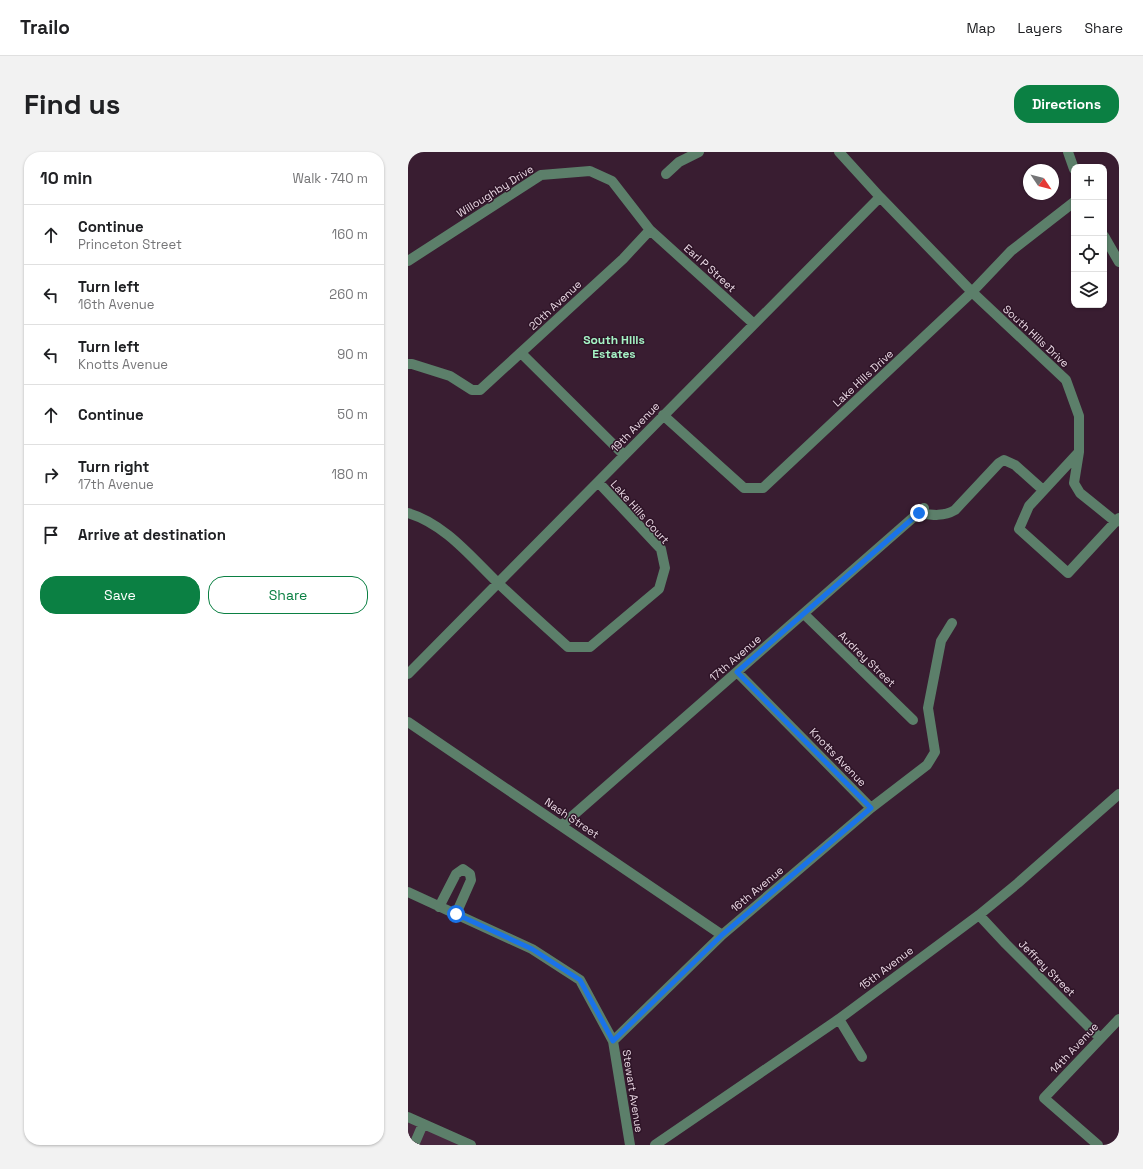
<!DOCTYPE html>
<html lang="en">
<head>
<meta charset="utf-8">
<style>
	:root { --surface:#fff; --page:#f2f2f2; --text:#202124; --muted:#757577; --line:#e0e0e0; --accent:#0b8043 }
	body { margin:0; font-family:"Space Grotesk",sans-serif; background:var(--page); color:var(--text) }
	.controls { position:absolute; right:12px; top:12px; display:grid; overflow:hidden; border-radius:8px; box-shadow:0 1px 3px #0004 }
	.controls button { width:36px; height:36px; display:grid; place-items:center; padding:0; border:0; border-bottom:1px solid var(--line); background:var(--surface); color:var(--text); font:20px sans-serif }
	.compass { position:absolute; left:615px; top:12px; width:36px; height:36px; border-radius:50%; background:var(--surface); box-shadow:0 1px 3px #0004; rotate:125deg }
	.stop { position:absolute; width:12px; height:12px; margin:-9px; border:3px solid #1a73e8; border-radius:50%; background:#fff }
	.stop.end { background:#1a73e8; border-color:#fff; box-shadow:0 1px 4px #0008 }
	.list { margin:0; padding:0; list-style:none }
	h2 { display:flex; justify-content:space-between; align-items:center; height:52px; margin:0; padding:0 16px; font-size:17px }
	h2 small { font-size:13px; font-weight:400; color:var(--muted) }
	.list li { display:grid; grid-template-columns:26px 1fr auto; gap:12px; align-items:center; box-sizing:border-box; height:60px; padding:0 16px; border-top:1px solid var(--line) }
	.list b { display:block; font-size:15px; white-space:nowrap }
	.list p { margin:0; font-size:13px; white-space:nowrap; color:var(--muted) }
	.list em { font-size:13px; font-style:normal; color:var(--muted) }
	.actions { display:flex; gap:8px; padding:12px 16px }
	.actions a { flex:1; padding:9px 0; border:1px solid var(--accent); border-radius:16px; text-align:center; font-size:14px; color:var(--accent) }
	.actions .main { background:var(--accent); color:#fff }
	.icon { flex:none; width:22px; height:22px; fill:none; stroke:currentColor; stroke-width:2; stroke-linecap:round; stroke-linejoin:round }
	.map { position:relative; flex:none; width:711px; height:993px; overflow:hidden; border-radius:16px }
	header { display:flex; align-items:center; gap:24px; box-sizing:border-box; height:56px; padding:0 20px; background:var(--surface); border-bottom:1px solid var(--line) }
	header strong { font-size:19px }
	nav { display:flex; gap:22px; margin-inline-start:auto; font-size:14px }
	.intro { display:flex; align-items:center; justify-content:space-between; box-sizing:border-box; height:96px; padding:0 24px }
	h1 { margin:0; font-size:28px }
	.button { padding:10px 18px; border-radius:16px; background:var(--accent); color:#fff; font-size:14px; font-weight:700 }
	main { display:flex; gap:24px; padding:0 24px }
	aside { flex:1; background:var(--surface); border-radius:16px; box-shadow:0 1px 3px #0004 }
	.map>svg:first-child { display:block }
	.built { fill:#48283f }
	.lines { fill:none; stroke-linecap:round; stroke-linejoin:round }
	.minor { stroke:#5c7f6a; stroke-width:10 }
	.route { stroke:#1a73e8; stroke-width:5 }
	.labels { text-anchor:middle; stroke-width:3; stroke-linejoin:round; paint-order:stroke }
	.street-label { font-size:11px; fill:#ead8e4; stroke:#2e1427 }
	.neighbourhood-label { font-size:12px; font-weight:bold; fill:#a5f3c5; stroke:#2e1427 }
</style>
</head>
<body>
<header>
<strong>Trailo</strong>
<nav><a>Map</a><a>Layers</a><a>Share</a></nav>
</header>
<div class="intro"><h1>Find us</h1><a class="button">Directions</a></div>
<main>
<aside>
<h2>10 min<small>Walk · 740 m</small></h2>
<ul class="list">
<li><svg class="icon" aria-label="ahead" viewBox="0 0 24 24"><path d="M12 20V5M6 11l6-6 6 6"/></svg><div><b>Continue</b><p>Princeton Street</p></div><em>160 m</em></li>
<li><svg class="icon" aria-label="left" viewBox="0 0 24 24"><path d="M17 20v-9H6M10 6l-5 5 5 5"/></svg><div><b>Turn left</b><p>16th Avenue</p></div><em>260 m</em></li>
<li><svg class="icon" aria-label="left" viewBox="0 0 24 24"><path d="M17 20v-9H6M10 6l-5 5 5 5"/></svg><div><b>Turn left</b><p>Knotts Avenue</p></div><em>90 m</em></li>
<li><svg class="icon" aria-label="ahead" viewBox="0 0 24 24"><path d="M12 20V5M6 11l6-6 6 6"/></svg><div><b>Continue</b></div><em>50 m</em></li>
<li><svg class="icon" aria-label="right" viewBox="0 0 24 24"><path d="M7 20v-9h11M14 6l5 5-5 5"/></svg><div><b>Turn right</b><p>17th Avenue</p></div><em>180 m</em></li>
<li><svg class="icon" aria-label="arrive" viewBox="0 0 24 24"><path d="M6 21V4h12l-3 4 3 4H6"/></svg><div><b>Arrive at destination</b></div></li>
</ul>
<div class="actions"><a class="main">Save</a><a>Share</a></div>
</aside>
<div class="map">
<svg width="711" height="993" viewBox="0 0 711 993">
	<rect width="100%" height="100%" fill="#391d31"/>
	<path class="built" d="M0,965L63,993H0Z"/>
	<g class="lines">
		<path class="minor" d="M431,0L472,45L564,140L658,228L671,264V300L621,354L611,377L660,421L711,366
			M660,0L666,17
			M258,22L271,10L291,0
			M696,84L711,110
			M0,109L133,23L182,19L204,29L242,78L346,172
			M113,201L216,303
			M0,212H4L42,224L64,238H72L215,107L242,78
			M255,263L336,336H355L564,140L603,99L666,50
			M671,300L666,331L672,341L708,370
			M0,361C37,372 63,405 90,431C113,453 137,474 160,495H182L251,437L257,416L253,397L190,330
			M511,361C524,363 535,365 547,358L591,311L596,308L607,313L635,338
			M396,462L505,568
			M329,520L463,656
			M0,522L472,45
			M0,570L314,783
			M153,674L516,356
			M0,740L124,797L172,828L205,889L222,993
			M31,755L48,722L55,717L62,722L63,728L48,762
			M571,763L598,792L692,886
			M431,867L454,905
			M205,889L314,783L463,656L519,613L527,600L520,556L533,489L544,471
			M0,965L63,993
			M6,993L15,972
			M247,993L431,867L571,763L610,731L711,642
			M690,993L636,946L711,867"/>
	</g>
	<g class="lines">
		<path class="route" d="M48,762L124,797L172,828L205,889L314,783L463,656L329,520L511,361"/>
	</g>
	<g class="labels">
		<g class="street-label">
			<text transform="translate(87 39) rotate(-32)" y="4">Willoughby Drive</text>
			<text transform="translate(302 116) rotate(42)" y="4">Earl P Street</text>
			<text transform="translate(147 153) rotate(-43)" y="4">20th Avenue</text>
			<text transform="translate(628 184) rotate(43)" y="4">South Hills Drive</text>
			<text transform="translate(455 226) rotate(-43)" y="4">Lake Hills Drive</text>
			<text transform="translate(227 275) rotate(-46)" y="4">19th Avenue</text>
			<text transform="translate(232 360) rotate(48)" y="4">Lake Hills Court</text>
			<text transform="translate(327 506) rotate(-41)" y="4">17th Avenue</text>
			<text transform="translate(459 507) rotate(44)" y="4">Audrey Street</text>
			<text transform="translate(430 605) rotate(46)" y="4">Knotts Avenue</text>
			<text transform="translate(164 666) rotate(34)" y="4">Nash Street</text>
			<text transform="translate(349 737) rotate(-40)" y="4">16th Avenue</text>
			<text transform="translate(478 816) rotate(-37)" y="4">15th Avenue</text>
			<text transform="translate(639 816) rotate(45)" y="4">Jeffrey Street</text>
			<text transform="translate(666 896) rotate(-47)" y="4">14th Avenue</text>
			<text transform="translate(225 939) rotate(81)" y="4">Stewart Avenue</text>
		</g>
		<g class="neighbourhood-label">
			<text x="206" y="192">South Hills<tspan x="206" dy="14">Estates</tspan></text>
		</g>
	</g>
</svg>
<div class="controls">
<button>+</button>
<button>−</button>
<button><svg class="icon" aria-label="locate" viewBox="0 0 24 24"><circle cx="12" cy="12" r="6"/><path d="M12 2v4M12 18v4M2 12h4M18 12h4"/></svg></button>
<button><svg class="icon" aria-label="layers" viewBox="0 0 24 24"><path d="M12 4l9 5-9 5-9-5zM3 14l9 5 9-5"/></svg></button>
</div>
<svg class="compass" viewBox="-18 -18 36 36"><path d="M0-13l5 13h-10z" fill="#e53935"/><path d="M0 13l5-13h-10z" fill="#757577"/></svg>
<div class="stop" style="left:48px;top:762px"></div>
<div class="stop end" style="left:511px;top:361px"></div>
</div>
</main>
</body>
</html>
